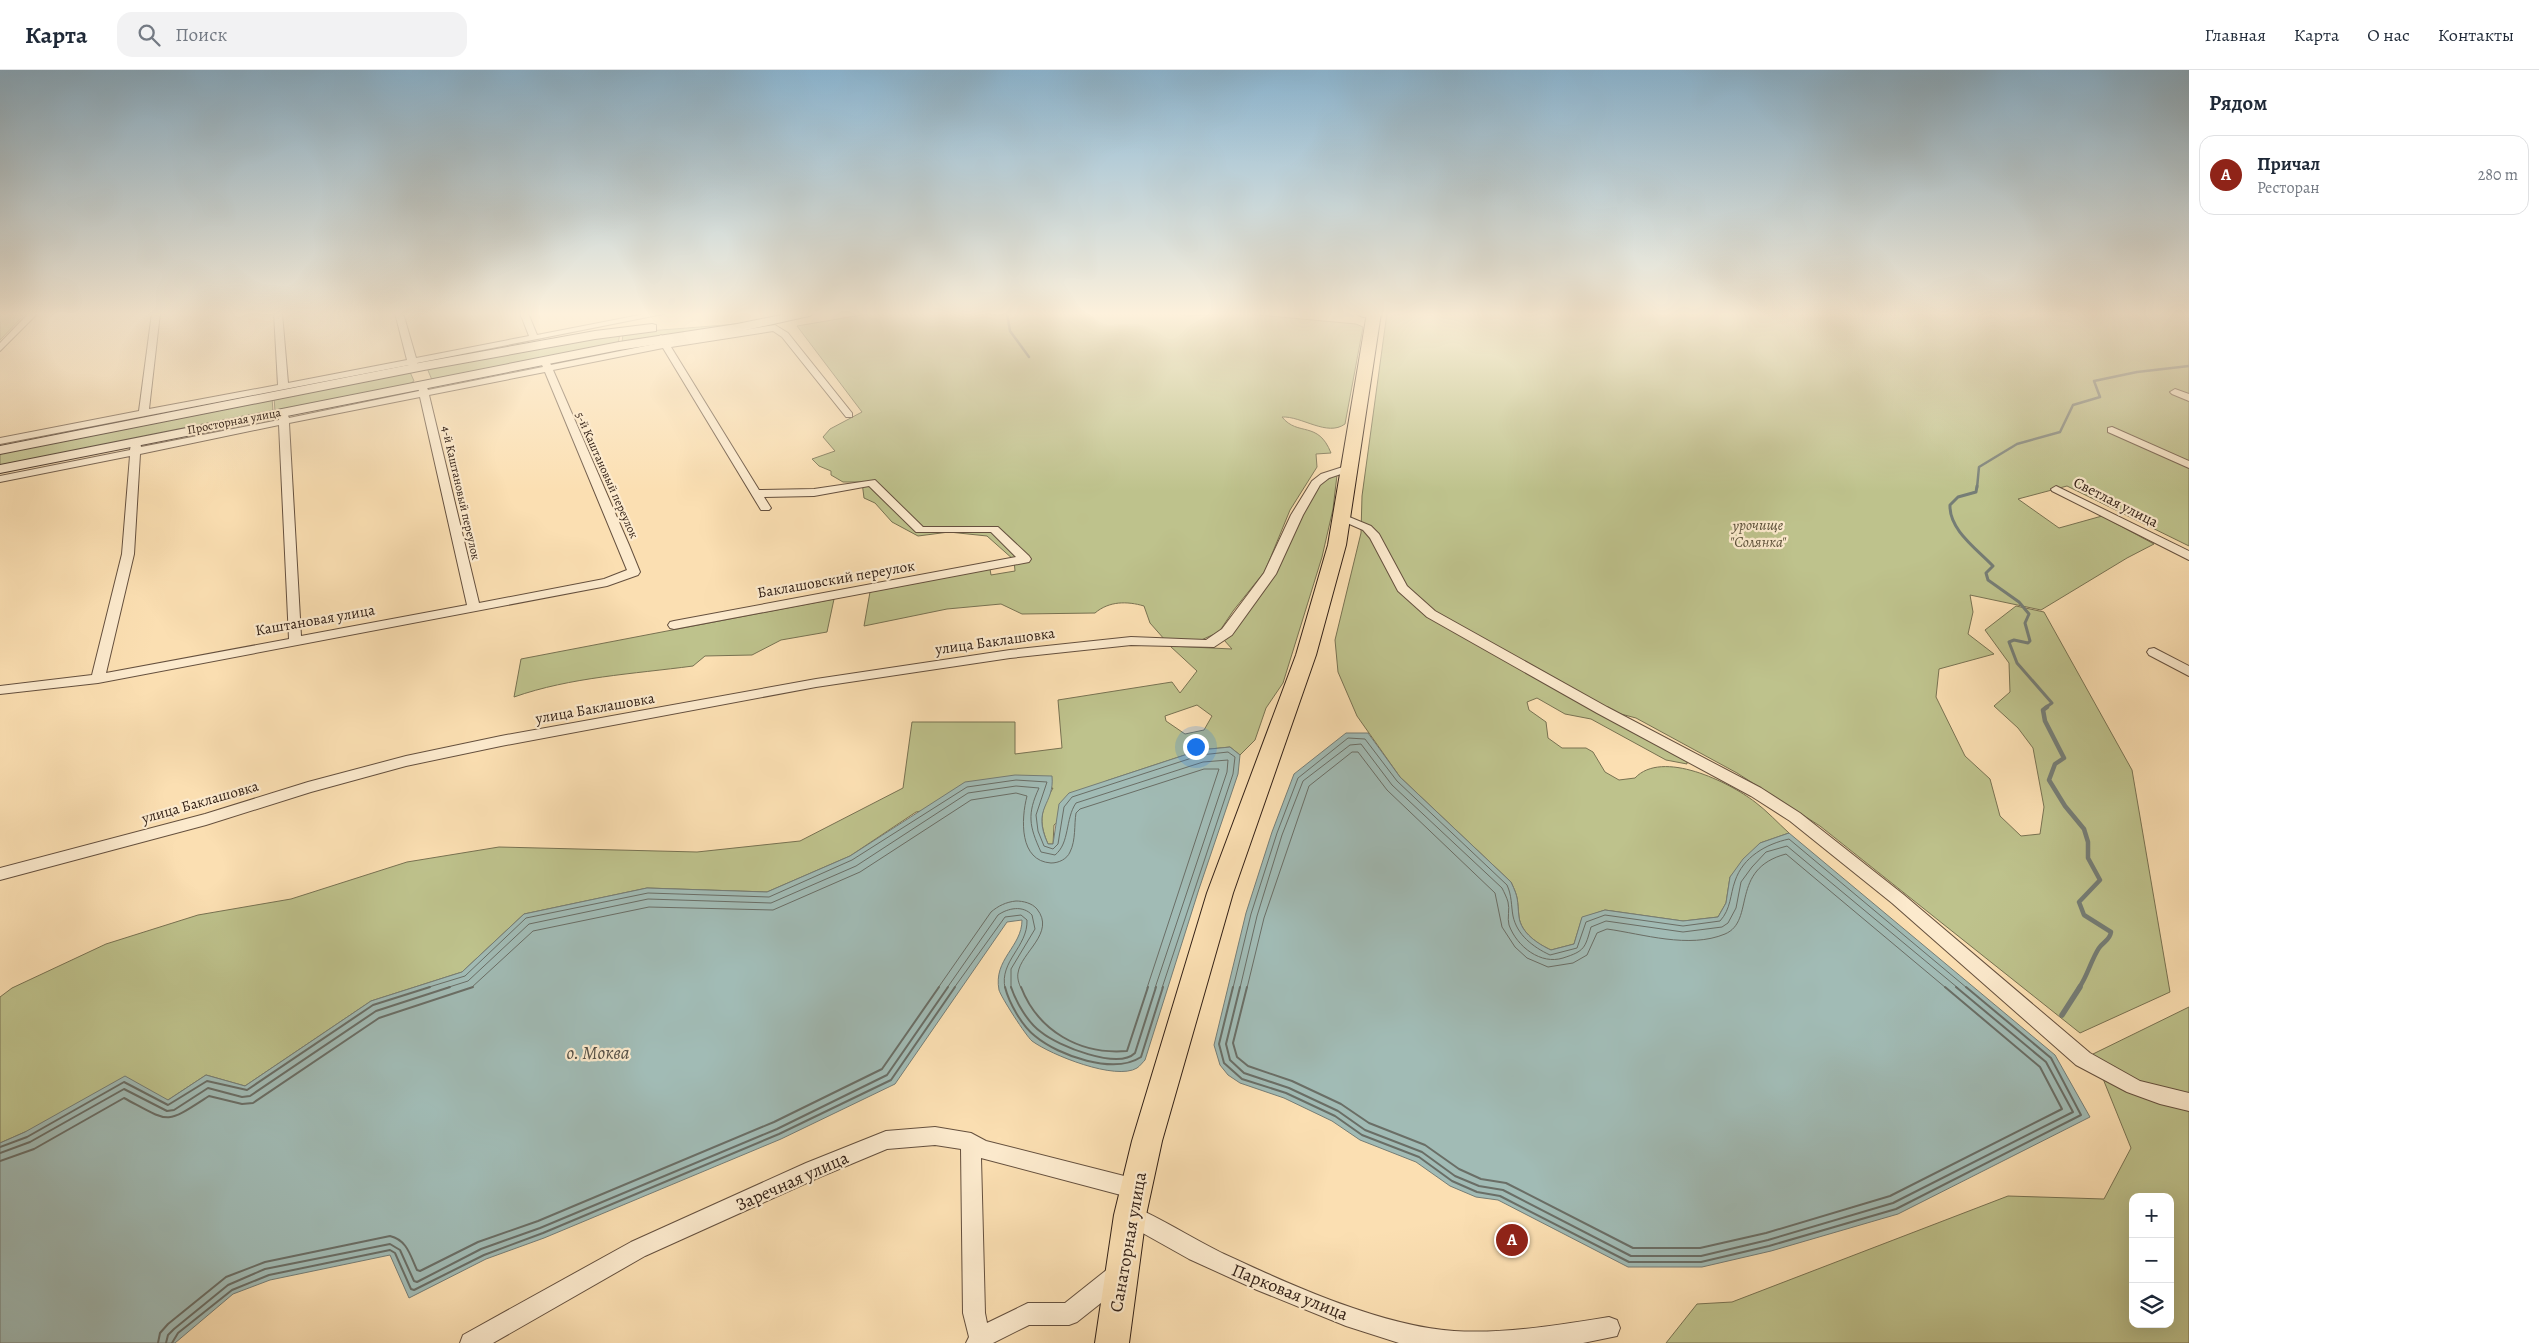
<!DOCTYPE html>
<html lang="ru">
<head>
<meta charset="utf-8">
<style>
	:root { --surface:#fff; --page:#f2f2f3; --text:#1f2937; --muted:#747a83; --line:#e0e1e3; --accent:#8f2418 }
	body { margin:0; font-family:Alegreya,serif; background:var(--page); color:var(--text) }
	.controls { position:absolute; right:15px; bottom:15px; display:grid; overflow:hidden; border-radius:10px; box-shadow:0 5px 20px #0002 }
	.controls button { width:45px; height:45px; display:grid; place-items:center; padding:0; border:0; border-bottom:1px solid var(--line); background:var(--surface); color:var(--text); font:25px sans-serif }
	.you { position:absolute; left:1195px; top:676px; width:18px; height:18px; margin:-12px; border:4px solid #fff; border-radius:50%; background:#1a73e8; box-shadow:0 0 0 8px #1a73e833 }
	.badge { display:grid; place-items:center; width:32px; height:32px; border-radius:50%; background:var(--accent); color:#fff; font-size:16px; font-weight:700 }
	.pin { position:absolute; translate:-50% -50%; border:2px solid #fff; box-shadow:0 1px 5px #0006 }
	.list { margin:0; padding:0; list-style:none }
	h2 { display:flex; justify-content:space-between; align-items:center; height:65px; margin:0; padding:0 20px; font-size:21px }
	h2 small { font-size:16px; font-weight:400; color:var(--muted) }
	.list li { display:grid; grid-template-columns:32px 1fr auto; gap:15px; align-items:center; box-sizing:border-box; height:80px; margin:0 10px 10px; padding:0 10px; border:1px solid var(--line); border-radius:15px }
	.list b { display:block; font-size:19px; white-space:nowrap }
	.list p { margin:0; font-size:16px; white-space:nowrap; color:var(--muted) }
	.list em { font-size:16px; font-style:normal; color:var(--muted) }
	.icon { flex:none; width:28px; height:28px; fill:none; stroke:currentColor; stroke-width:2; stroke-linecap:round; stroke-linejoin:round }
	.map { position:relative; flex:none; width:2189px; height:1273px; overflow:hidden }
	header { display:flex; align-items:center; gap:30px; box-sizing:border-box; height:70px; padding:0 25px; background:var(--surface); border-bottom:1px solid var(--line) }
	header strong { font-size:24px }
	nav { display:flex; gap:28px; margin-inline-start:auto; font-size:18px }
	.search { width:350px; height:45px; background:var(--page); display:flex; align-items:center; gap:12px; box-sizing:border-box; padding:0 18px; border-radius:15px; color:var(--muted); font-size:19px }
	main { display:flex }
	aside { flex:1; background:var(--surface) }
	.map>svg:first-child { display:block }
	.green { fill:#bec28c; stroke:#787252; fill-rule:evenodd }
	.water { fill:#a1bbb5; stroke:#757d76 }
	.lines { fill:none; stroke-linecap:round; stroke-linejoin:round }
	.shore-far1 { stroke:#6a6e66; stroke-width:1 }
	.shore { stroke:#6a6e66; stroke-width:2 }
	.stream-far3 { stroke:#757d76; stroke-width:2.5 }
	.stream-far2 { stroke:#757d76; stroke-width:3 }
	.stream-far1 { stroke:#757d76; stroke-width:4.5 }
	.stream { stroke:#757d76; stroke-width:5.5 }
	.minor-casing { stroke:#65503e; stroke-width:2 }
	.secondary-casing { stroke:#332117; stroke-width:2 }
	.primary-casing { stroke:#332117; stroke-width:2 }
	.minor { fill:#fceacd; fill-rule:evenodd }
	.secondary { fill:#fceacd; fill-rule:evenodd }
	.primary { fill:#fbdfb2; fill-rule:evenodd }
	.labels { text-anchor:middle; stroke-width:4.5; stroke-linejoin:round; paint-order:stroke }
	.far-street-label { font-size:12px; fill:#332117; stroke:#fceacd }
	.street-label { font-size:15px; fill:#332117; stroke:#fceacd }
	.park-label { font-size:15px; font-style:italic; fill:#5d513a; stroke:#fceacd }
	.near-street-label { font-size:18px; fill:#332117; stroke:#fceacd }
	.near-water-label { font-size:19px; font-style:italic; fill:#544f46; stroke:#fceacd }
</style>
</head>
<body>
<header>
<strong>Карта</strong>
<div class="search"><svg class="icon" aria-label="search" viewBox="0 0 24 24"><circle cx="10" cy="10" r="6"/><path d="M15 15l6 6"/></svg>Поиск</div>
<nav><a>Главная</a><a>Карта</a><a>О нас</a><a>Контакты</a></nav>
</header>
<main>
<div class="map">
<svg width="2189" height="1273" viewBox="0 0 2189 1273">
	<rect width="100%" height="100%" fill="#fbdfb2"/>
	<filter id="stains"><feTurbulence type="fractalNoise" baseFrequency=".004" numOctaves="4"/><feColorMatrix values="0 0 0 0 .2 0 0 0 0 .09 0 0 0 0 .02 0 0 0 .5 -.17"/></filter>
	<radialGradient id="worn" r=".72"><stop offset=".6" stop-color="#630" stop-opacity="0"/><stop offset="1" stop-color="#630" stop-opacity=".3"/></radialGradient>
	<path class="green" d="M0,243H26L0,270Z
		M873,243H1176L1187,246L1237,243L1356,254L1363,257L1345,354C1327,367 1302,346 1282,347C1298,367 1318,350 1331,383L1316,384L1317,397L1290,440L1265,501L1233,541L1219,562L1199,571L1165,570L1150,553L1144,536C1127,531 1109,531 1095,543L1022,544L1001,534L947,539L864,556L870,522L990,499L991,505L1015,501L1014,490L987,466L949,462L918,466L892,452L875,433L864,428L862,412H843L831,405V401L819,396L812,389L835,381L823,367L830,359L862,342L797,256Z
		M1387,243H2189V476L2067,416L2018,429L2059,458L2102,446L2154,474L2127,488L2041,540L1970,525L1973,542L1968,564L1994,584L1939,599L1936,627L1965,686L1990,709L2000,746L2021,766L2040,764L2044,737L2033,678L2018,658L1994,636L2010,622L2009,593L1985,560L2016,536L2044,542L2132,700L2170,922L2080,963L1820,756L1737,703L1636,648L1587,635L1687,690V694L1666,690L1591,649L1565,644L1537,628L1527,632L1529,640L1546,652L1548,668L1562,678H1586L1593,682L1605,702L1619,710L1635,708C1662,679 1729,712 1755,732C1767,741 1778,753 1789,763L1760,773L1730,807L1726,833L1718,847L1683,851L1605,840L1582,848L1574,874L1551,880C1538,874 1521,863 1519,847C1517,829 1519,829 1511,812L1400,707L1357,646L1338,602L1335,570L1361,463L1362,426Z
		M738,254L622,273L623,263Z
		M620,263L618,274L432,310L427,298Z
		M410,302L414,311L409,314L275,341L274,327Z
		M272,328L273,341L0,397V382Z
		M1337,405L1333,439L1322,487L1283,613L1266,638L1255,670L1240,685L1230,677L1200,680L1106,711L1054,755L1053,774H1048C1038,751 1041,739 1053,718L916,742L850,786L767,822L647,818L524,844L462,902L371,931L245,1016L206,1005L168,1030L25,1062L0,1073V927L12,918L106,874L198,845L291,829L407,792L499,777L697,782L800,771L903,718L912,652H1015V684L1062,678L1058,630L1172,612L1180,623L1197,601L1170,576L1232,579L1224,570L1319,413ZM1197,635L1212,646L1204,660L1185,664L1166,651L1165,646Z
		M834,529L827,562L781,570L752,585L705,586L693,596C633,604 571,607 514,627L521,589Z
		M2189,937V1273H1666L1697,1234L1732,1232L2008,1126L2104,1129L2131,1078L2093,984ZM2133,1127H2170V1254H2133Z"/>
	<path class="water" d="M1346,663H1368L1400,707L1511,812C1519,829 1517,829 1519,847C1521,863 1538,874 1551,880L1574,874L1582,847L1605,840L1683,851L1718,847L1726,833L1730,807L1743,789L1760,773L1789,763L2055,985L2090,1047L1898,1144L1771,1181L1702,1197H1628L1498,1130L1476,1127L1450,1116L1416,1092L1360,1070L1332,1051L1284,1028L1240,1013L1228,1005L1220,995L1214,975L1246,843L1272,762L1294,704Z
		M1230,677L1240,685L1238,704L1199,819L1145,990C1143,992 1140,996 1137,998C1116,1011 1051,985 1032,971C1026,966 1001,927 999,920C993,889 1022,877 1022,850L1007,852L895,1014L781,1069L544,1168L486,1189L409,1228L390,1185L270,1210L233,1224L175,1273H0V1073L25,1062L125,1006L168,1030L206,1005L245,1016L371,931L462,902L524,844L647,818L767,822L850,786L965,712L1015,705L1052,706C1055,735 1031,737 1048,774H1053L1059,734L1069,723L1200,680Z"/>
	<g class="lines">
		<path class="shore-far1" d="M426,918L465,906L526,848L648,823L769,827L852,790L967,717L1016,710L1047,712L1036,745L1038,761L1044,776L1053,779L1058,774L1064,737L1072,727L1201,685L1228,682L1235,687L1233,704L1162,918
			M446,918L468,911L529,854L648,829L771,833L856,796L968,723L1016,716L1039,718C1027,744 1029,756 1041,782L1055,785C1070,773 1065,749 1076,733L1203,692L1228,690L1227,702L1155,918
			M471,918L533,861L649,837L773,840L860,802L971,730L1016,723L1027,726C1021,749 1019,791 1051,793C1059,793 1067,789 1070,782C1076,770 1074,755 1076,743L1080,739L1204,699H1219L1147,918
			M938,918L991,842C998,836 1006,832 1016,831C1023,831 1032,833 1037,839C1056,863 1021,882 1018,903C1017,908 1019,914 1021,918
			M947,918L998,845C1008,838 1023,835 1032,845L1035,859L1011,899V918
			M954,918L1005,847L1021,845L1027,850C1028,877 999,891 1005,918
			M1233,918L1251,844L1277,763L1298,708L1348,668L1365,669L1397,711L1507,815C1512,826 1511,835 1513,846C1517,865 1533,877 1550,885L1577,878L1586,852L1605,845L1683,856L1720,851C1731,839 1730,825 1735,811C1743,787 1766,774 1789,769L1967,918
			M1240,918L1257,846L1282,765L1303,711L1350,675L1361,674L1392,715L1502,818C1504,822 1507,828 1508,832C1510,839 1507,848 1509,855C1517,877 1541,895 1563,888C1585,881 1585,878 1591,857L1606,851L1683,862L1722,857L1728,853L1736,838L1741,812L1752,797L1766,782L1787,776L1958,918
			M1247,918L1264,848L1309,716L1352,682H1358L1387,720L1495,823L1502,857L1515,877L1527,888L1548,897L1573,893L1587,885L1597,863L1607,859C1643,864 1689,879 1725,864C1756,851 1729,799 1786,784L1946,918"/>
		<path class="shore" d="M1005,917C1009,933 1022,956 1035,966C1059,986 1114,1005 1141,987L1163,917
			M1011,917C1016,932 1028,953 1041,962C1058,976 1118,1000 1135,983L1156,917
			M1021,917C1038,961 1080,985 1127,981L1148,917
			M1233,917L1219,974L1224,993L1242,1009L1286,1023L1335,1046L1362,1065L1419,1087L1452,1111L1477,1122L1500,1126L1629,1192H1701L1769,1176L1896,1139L2081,1045L2051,988L1966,917
			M1240,917L1226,974L1230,990L1244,1003L1289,1018L1338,1041L1365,1060L1422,1082L1455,1106L1479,1116L1503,1120L1631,1186H1701L1768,1170L1893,1133L2073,1042L2046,992L1956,917
			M1247,917L1233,973L1237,987L1248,996L1292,1011L1341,1034L1369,1053L1425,1075L1459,1099L1481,1109L1506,1113L1633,1178H1700L1766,1163L1890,1126L2062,1039L2040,997L1945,917
			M0,1077L27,1067L124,1012L168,1035L207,1011L247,1020L373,935L430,917
			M0,1083L30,1072L124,1019L167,1041L174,1040L208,1018L242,1027L250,1026L376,941L450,917
			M0,1091L34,1079L124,1028C171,1053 164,1055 209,1026L242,1034L253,1033L379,948L473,917
			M158,1273L160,1263L168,1254L226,1207L265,1192L390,1166C407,1170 410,1185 417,1200L420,1201L478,1172L538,1151L774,1052L882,999L939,917
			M166,1273L168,1265L174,1259L228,1215L265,1199L390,1174L400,1180L414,1211L417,1212L481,1179L540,1158L777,1059L887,1005L948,917
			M172,1273L178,1263L232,1220L269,1205L390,1180L395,1183L411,1219L414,1220L484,1185L543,1163L779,1064L891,1010L955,917"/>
		<path class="stream-far3" d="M1007,243L1010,261L1029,287
			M1977,418L1979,397L2017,374L2060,362L2073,335L2100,327L2094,311L2137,302L2189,296"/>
		<path class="stream-far2" d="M1977,416L1976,422L1958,427L1950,435C1949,460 1977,479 1993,496L1986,503L1988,510L2019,532L2029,544L2025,553L2030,571L2028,573L2014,570L2009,572L2017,593L2052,633L2045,638"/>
		<path class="stream-far1" d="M2047,637L2043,640L2045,651L2064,688L2055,694L2049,710L2065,736L2084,759L2088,772V788L2100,810L2079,832L2084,845L2111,862C2110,870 2104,871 2099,878C2091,890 2088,905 2079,918"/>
		<path class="stream" d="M2062,945L2080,917"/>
		<g class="minor-casing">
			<path id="minor" d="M29,243H38L0,281V273Z
				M152,243H160L149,339L278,315L274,243H282L288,313L407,290L395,243H403L416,288L529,266L520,243H528L537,265L650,243H668L417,293L419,298L414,301L411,300L409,295L0,374V368L139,341Z
				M775,255L788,263L852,343V347H846L782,267L773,261L671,277L759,420L814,419L875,410L923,457H998L1029,486L1031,489L1029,492L674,559L670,558L668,555L670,552L674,551L1016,487L991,462H916L869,416L814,426L764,427L771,438L769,440H761L663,278L553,300L629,475L640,502L638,505L607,516L98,613L0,624V616L92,605L122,484L130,386L0,412V406L130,380L131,374L136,371L140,372L141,377L279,350V345L284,342L287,343L289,348L419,321L417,315L422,312L425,313L428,320L543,297L540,291L545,288L548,289L551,295L660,273L657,268L661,265L668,272ZM545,302L627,500L604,509L479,533L429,325ZM420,327L467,535L301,566L289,353ZM279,355L289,569L106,603L134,484L140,384Z
				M2175,319L2189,324V331L2172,324L2170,322Z
				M2112,357L2189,391V398L2108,362V358Z
				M1349,395L1353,396V400L1329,408L1320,415L1303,445L1276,504L1232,565L1214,577L1131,575L1010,588L816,617L501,676L406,696L311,722L206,755L0,810V798L205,744L308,712L406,686L501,666L816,609L1010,580L1131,567L1206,570L1222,559L1264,503L1291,445L1312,411L1321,404Z
				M2056,416L2189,481V490L2052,421L2051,419Z
				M1342,444L1371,456L1379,464L1407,516L1435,541L1607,637L1761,718L1800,743L1904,825L2090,983L2140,1011L2189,1023V1041L2160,1034L2127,1022L2076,995L1892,833L1790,751L1751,726L1597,643L1427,547L1398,521L1370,468L1363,460L1338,449L1336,447Z
				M2154,578L2189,596V606L2149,585L2147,582L2149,579Z
				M935,1057L971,1063L986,1071L1136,1109L1143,1112L1146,1119L1143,1126L1136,1129L981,1088L985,1243L987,1253L1028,1233H1065L1109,1198L1117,1195L1125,1198L1128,1206L1125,1214L1077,1252L1069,1255H1029L993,1273H966L969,1267L963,1243L961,1079L935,1075L887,1079L820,1107L645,1186L493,1273H460L463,1265L631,1172L806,1093L886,1061Z
				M1130,1135C1161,1148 1193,1169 1224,1184C1291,1215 1381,1256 1454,1261C1505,1264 1559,1255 1609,1247L1617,1250L1620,1258L1617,1266L1583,1273H1399L1346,1256L1257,1220L1189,1189L1123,1152L1120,1145L1123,1138Z"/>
		</g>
		<g class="secondary-casing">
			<path id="secondary" d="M791,243H815L809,246L737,262L619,280L0,403V395L619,272L737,254Z
				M1355,243H1379L1380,244C1375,250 1361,248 1355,243Z
				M652,254L656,255V261L595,269L424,300L0,384V376L424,292L595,261Z"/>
		</g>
		<g class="primary-casing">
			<path id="primary" d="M1367,243H1381L1346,475L1316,585L1233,823L1162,1071L1146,1145L1129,1273H1095L1114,1145L1132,1071L1207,823L1296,585L1328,475Z"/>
		</g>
		<use href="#minor" class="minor"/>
		<use href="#secondary" class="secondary"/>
		<use href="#primary" class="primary"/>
	</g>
	<linearGradient id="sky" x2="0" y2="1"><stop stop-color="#8bb7d4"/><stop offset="0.58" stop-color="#fdf1dc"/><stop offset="1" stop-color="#fdf1dc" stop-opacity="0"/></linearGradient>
	<rect width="2189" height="421" fill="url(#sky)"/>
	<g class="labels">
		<g class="far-street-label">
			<text transform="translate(234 351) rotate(-11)" y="4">Просторная улица</text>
			<text transform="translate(607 405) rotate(66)" y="4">5-й Каштановый переулок</text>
			<text transform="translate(461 423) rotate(77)" y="4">4-й Каштановый переулок</text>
		</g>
		<g class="street-label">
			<text transform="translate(2116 432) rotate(27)" y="5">Светлая улица</text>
			<text transform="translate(836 509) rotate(-10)" y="5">Баклашовский переулок</text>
			<text transform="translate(315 550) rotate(-10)" y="5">Каштановая улица</text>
			<text transform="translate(995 571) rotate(-8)" y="5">улица Баклашовка</text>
			<text transform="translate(595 638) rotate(-10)" y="5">улица Баклашовка</text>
			<text transform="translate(200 732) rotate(-16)" y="5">улица Баклашовка</text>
		</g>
		<g class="park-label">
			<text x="1758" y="460">урочище<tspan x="1758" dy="17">"Солянка"</tspan></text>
		</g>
		<g class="near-street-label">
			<text transform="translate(792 1111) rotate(-24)" y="6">Заречная улица</text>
			<text transform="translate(1128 1172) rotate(-80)" y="6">Санаторная улица</text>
			<text transform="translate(1290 1222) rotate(22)" y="6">Парковая улица</text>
		</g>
		<g class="near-water-label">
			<text x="598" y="989">о. Моква</text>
		</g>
	</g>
	<rect width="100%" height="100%" filter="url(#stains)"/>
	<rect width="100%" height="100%" fill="url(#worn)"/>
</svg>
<div class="controls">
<button>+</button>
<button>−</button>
<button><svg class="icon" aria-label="layers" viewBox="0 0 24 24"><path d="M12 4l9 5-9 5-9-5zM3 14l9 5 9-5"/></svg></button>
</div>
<div class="you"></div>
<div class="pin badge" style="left:1512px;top:1170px">A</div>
</div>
<aside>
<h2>Рядом<small></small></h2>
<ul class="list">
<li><span class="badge">A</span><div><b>Причал</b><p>Ресторан</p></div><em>280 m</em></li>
</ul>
</aside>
</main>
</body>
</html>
